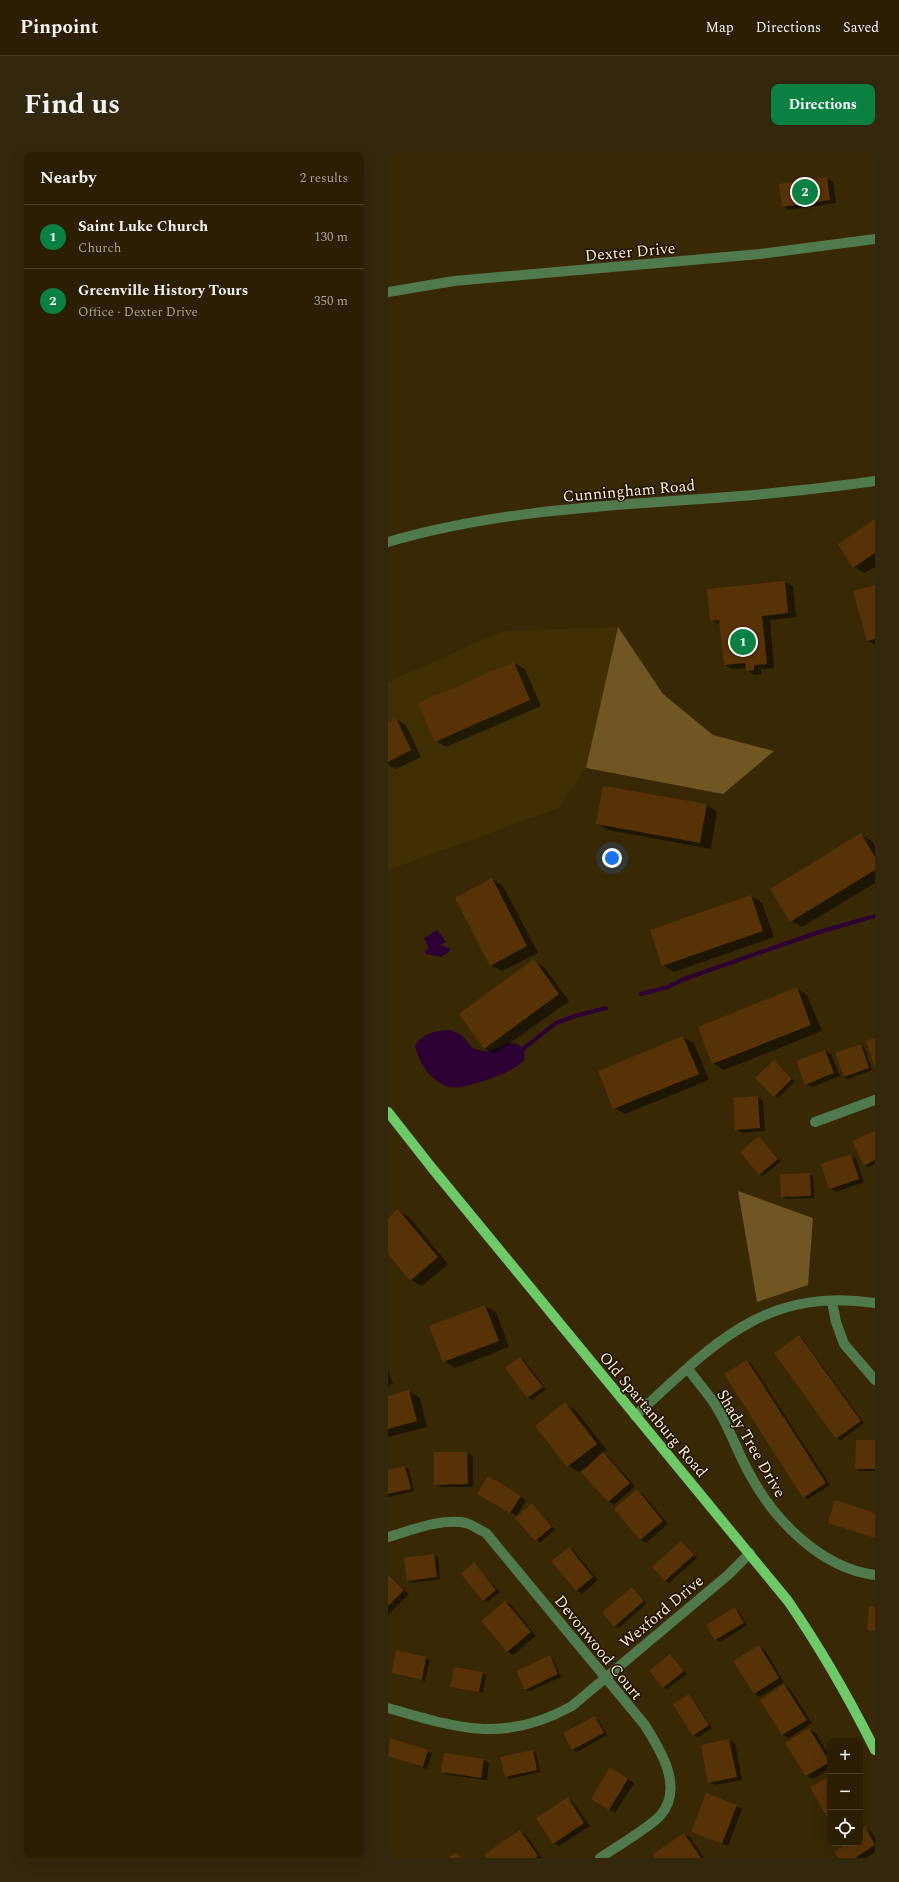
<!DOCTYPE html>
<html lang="en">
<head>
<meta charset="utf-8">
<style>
	:root { --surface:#2b1e03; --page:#33270d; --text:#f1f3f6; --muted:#a6a29a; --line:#473c25; --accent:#0b8043 }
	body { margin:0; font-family:Spectral,serif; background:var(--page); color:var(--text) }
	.controls { position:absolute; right:12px; bottom:12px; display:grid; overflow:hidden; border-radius:8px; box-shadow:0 4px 16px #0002 }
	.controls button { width:36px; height:36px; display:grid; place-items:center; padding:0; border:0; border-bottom:1px solid var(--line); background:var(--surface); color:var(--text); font:20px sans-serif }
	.you { position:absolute; left:224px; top:706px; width:14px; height:14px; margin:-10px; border:3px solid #fff; border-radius:50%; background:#1a73e8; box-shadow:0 0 0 6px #1a73e833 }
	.badge { display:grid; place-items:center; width:26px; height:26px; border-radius:50%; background:var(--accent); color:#fff; font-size:13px; font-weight:700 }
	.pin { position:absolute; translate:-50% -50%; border:2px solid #fff; box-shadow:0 1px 4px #0006 }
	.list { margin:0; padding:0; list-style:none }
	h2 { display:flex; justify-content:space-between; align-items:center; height:52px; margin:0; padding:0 16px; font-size:17px }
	h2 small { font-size:13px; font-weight:400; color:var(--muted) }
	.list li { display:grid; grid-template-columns:26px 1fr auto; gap:12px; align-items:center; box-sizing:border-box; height:64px; padding:0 16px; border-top:1px solid var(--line) }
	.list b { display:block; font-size:15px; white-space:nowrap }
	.list p { margin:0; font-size:13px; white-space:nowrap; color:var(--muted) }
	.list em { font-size:13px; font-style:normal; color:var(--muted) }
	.icon { flex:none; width:22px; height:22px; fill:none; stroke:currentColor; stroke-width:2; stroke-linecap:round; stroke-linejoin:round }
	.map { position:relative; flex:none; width:487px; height:1706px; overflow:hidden; border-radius:8px }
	header { display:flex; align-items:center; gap:24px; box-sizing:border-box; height:56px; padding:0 20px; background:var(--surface); border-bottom:1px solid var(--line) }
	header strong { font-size:19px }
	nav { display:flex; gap:22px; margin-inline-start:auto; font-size:14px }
	.intro { display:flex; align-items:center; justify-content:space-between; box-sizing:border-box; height:96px; padding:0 24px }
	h1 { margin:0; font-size:28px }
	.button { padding:10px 18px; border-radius:8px; background:var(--accent); color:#fff; font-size:14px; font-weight:700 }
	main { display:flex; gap:24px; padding:0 24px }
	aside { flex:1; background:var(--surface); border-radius:8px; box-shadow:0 4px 16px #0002 }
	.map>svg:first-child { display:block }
	.built { fill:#412f04 }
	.forest { fill:#6f5622 }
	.water { fill:#2e0134 }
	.shadow { fill:#0007 }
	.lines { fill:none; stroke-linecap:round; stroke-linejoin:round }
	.stream { stroke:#2e0134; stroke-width:4 }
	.building { fill:#583207 }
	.minor { stroke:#507a4d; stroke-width:10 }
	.major { stroke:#6ec969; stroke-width:10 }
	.labels { text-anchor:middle; stroke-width:3; stroke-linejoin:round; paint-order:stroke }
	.street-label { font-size:16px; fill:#fceed4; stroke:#1e1100 }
</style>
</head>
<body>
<header>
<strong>Pinpoint</strong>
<nav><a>Map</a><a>Directions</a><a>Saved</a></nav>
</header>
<div class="intro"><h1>Find us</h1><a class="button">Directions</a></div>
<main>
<aside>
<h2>Nearby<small>2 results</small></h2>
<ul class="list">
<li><span class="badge">1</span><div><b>Saint Luke Church</b><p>Church</p></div><em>130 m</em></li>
<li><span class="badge">2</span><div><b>Greenville History Tours</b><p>Office · Dexter Drive</p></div><em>350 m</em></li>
</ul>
</aside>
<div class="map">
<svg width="487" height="1706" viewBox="0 0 487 1706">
	<rect width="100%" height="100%" fill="#392804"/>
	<path class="built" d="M230,475L198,616L171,656L0,718V530L115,479Z"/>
	<path class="forest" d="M230,475L275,542L325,583L386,599L335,642L198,616Z
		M350,1039L425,1066L420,1133L369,1150Z"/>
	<path class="water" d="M49,778L58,790L52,793L62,796L61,800L53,805L38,802L37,799L41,796L36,786Z
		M62,878C65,879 70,881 73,883C82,891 81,897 95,899C112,901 119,882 136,897C136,901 138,906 135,909C127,920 74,939 61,935C42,929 32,912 27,894C35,881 47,879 62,878Z"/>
	<path class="shadow" d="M439,26L445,30L448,51L401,58L395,55Z
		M487,369V415L477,421L466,415Z
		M397,430L405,434L408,465L382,468L386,516L373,517V522L366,523L359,518L358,516L344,517L337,513L332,472L323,468Z
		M487,434V493L480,489Z
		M126,511L137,517L153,554L58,595L48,589Z
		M8,567L18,573L33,605L8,617L0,613V571Z
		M319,653L329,660L323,697L220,678L210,672Z
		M473,683L484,689L487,694V731L414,775L403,769Z
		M104,727L115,734L150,801L114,819L103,813Z
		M363,744L374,751L386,785L286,820L275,813Z
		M146,809L156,815L181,849L107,902L96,896Z
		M408,836L419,843L434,879L336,918L325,911Z
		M295,885L306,891L321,928L237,962L226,956Z
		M473,893L476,895L484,918L460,927L456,925Z
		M437,899L443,902L452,924L424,935L418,932Z
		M386,909L407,929L390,946L386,944Z
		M370,945L375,949L377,979L354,981L348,977Z
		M487,980V1012L480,1015L476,1013Z
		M371,986L393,1009L375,1024L372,1022Z
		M462,1003L468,1007L476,1030L448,1040L442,1036Z
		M421,1022L425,1024L426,1046L398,1047L394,1044Z
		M10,1059L21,1065L60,1112L34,1134L23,1128L0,1100V1067Z
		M97,1154L108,1160L121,1195L67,1216L56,1209Z
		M411,1184L414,1186L476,1271L453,1288L449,1286Z
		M132,1206L136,1208L158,1237L144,1248L140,1246L118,1216Z
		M359,1209L363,1211L442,1333L420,1347L416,1345Z
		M0,1218L5,1232L0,1234Z
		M21,1239L32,1246L39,1275L0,1285V1245Z
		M177,1252L187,1258L219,1298L215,1301L221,1305L247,1334L226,1353L221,1350L194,1320L198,1317L197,1316L191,1320L180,1314Z
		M487,1289V1319H472L468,1317Z
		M79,1301L85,1304V1335H53L47,1332Z
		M17,1315L21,1317L26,1339L0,1345V1319Z
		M100,1326L138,1348L129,1364L91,1342Z
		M249,1339L255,1342L280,1372L258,1391L253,1388L227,1357Z
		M144,1352L167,1377L152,1391L128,1366Z
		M293,1390L309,1406L281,1431L277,1429Z
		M181,1396L186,1399L210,1428L194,1442L188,1438Z
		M46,1403L50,1405L52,1427L24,1431L20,1429Z
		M86,1412L112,1440L99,1450L95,1448Z
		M0,1421L21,1442L0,1463Z
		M244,1436L259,1451L231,1476L227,1474Z
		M117,1450L123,1453L148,1484L125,1503L120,1500L94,1469Z
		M347,1456L350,1458L359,1473L332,1490L328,1488L319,1473Z
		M371,1494L377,1498L396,1530L372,1545L366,1541Z
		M9,1500L42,1508L37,1529L5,1521Z
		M283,1503L299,1522L279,1537L275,1535Z
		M161,1505L165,1507L173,1525L141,1539L137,1537Z
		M95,1521L98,1523L95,1541L63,1534Z
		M396,1533L402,1537L424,1571L401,1586L395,1583L373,1548Z
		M301,1543L304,1546L324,1576L310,1585L306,1583Z
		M207,1566L211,1568L219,1583L189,1600L185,1597L177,1582Z
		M421,1577L427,1580L442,1605V1616L425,1627L419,1624L399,1591Z
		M3,1587L44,1601L39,1617L0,1603Z
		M341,1588L347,1591L354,1628L327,1633L321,1630L314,1594Z
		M145,1599L148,1601L152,1620L121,1627L118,1624Z
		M96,1608L101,1611L99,1628L60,1623L54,1619Z
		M223,1617L246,1631L227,1661L204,1646Z
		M180,1646L185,1650L202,1674L171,1694L165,1691Z
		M348,1654L354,1657L340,1694L310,1682Z
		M477,1676L483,1679L487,1685V1700L478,1706H451L459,1693L457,1691H472V1679Z
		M132,1679L138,1683L154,1706H100Z
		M296,1682L302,1685L316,1706H269Z"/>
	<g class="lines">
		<path class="stream" d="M253,842L280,835L296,827L428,781L487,764
			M131,900L168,871L187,864L218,856"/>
	</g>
	<path class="building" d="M439,25L442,48L394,55L391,32Z
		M487,367V401L465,416L450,392Z
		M397,429L400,461L374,464L379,512L366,513V518L358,519L357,511L336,513L331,468L322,469L319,437Z
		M487,433V487L479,489L465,439Z
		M126,510L142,548L47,590L30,551Z
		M8,566L23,598L0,610V570Z
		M215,634L319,652L312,691L208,672Z
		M473,681L487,705V718L402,770L382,737Z
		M104,726L139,794L102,814L67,746Z
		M363,743L375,779L274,814L262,778Z
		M146,807L171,842L96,897L71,862Z
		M409,835L423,873L324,912L310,875Z
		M295,884L311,922L225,957L210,919Z
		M487,886V916L478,889Z
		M473,892L481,916L456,925L447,901Z
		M437,898L446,921L417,933L408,909Z
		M386,908L404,927L386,945L367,926Z
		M370,944L372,976L347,978L345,946Z
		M487,979V1008L476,1014L464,989Z
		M371,984L390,1007L371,1023L352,1000Z
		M463,1002L471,1027L441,1037L433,1012Z
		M422,1021L423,1044L393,1045L392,1022Z
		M10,1057L50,1105L22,1129L0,1102V1066Z
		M97,1153L111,1189L55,1210L41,1174Z
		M411,1183L473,1269L448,1287L386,1201Z
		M132,1205L155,1235L139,1246L117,1216Z
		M359,1208L438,1331L415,1346L336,1222Z
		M21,1238L29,1269L0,1277V1244Z
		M177,1250L209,1292L179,1315L147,1274Z
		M468,1288H487V1317H467Z
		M46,1300H79L80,1332L46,1333Z
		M215,1300L242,1331L220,1350L193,1320Z
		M17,1314L23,1337L0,1342V1318Z
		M100,1324L133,1344L122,1361L89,1342Z
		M249,1337L275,1369L252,1388L226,1357Z
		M447,1348L487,1361V1386L440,1371Z
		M144,1351L164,1375L147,1389L127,1366Z
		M293,1389L306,1403L277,1429L264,1415Z
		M181,1395L205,1425L188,1439L163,1409Z
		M46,1402L49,1425L19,1429L16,1406Z
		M86,1410L108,1438L95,1449L73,1422Z
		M0,1422L16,1438L0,1454Z
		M244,1435L256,1449L226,1475L214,1460Z
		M117,1449L143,1480L119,1500L93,1469Z
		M481,1454L487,1455V1479L479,1478Z
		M347,1455L356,1471L327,1488L318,1473Z
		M371,1493L391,1526L366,1542L345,1509Z
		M8,1498L38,1505L34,1528L4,1521Z
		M282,1502L296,1519L275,1536L261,1519Z
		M162,1503L170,1522L137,1538L128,1519Z
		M66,1515L95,1520L91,1540L62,1535Z
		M396,1532L419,1568L394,1583L372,1548Z
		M301,1542L321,1573L305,1584L285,1552Z
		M207,1564L216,1581L184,1598L175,1581Z
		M421,1576L442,1610L418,1624L397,1591Z
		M2,1586L40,1598L35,1615L0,1604Z
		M341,1587L349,1625L320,1631L313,1593Z
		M145,1598L149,1618L117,1625L112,1605Z
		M56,1601L96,1607L93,1626L53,1620Z
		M222,1615L240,1627L221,1658L203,1647Z
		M442,1624V1670L422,1635Z
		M318,1641L349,1653L334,1692L303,1680Z
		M180,1645L196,1671L165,1692L148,1666Z
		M477,1674L487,1693L467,1706H450L446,1700L457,1692L456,1691H472V1678Z
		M132,1678L150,1704L147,1706H99L97,1702Z
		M296,1681L313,1706H268L265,1702Z
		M68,1700L73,1706H60Z"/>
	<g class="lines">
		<path class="minor" d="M0,140L66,129L372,102L487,87
			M0,390C119,355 243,353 366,343C407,339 447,335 487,329
			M427,970L487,948
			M444,1149L448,1170L456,1192L487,1228
			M300,1217C308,1228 318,1239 326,1251C340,1272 348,1297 360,1319C385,1367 432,1416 487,1423
			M247,1264C323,1195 375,1134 487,1151
			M0,1385C24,1378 53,1366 78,1371C85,1373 91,1378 98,1381L256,1572C272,1597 297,1636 272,1664C259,1677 228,1695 212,1706
			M0,1556C69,1576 116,1592 184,1554L340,1423L362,1401"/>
		<path class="major" d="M0,960L44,1016L400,1449C433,1497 461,1546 487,1598"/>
	</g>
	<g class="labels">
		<g class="street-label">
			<text transform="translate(242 99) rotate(-5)" y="6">Dexter Drive</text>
			<text transform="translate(241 338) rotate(-5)" y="6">Cunningham Road</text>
			<text transform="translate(266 1262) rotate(50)" y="6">Old Spartanburg Road</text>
			<text transform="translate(364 1291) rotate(60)" y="6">Shady Tree Drive</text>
			<text transform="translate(273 1459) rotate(-40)" y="6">Wexford Drive</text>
			<text transform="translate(211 1495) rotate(51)" y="6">Devonwood Court</text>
		</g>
	</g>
</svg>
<div class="controls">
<button>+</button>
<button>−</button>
<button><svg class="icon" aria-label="locate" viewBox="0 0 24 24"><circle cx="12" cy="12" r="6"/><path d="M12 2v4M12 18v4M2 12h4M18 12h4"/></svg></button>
</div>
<div class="you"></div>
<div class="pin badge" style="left:355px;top:490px">1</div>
<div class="pin badge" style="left:417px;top:40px">2</div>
</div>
</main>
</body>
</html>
